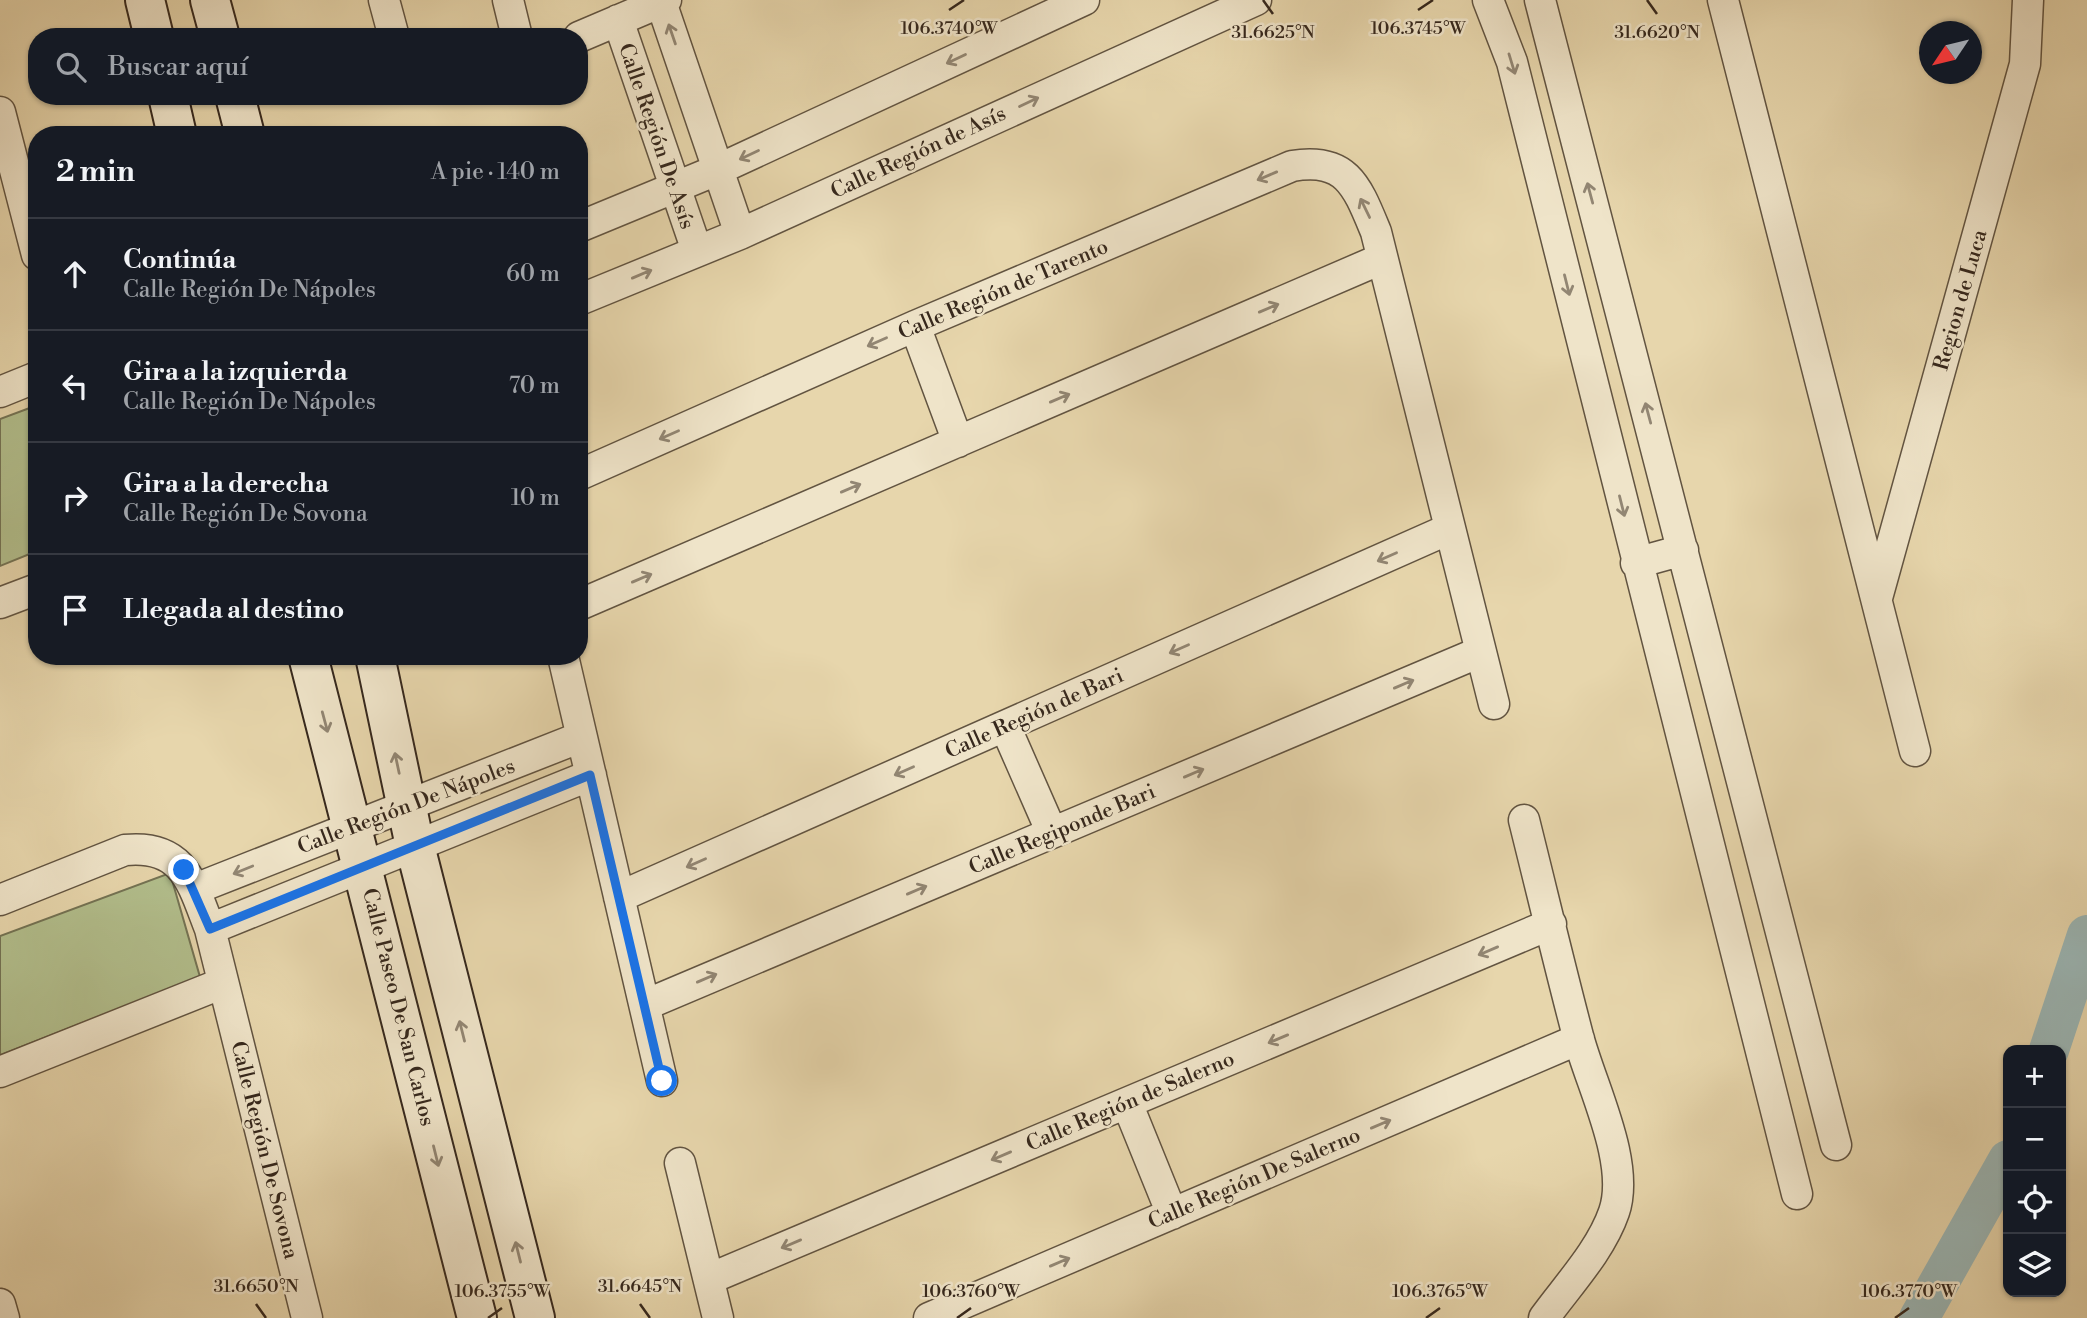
<!DOCTYPE html>
<html lang="es">
<head>
<meta charset="utf-8">
<style>
	:root { --surface:#171b24; --page:#242831; --text:#f1f3f6; --muted:#9ea1a6; --line:#363941 }
	body { margin:0; font-family:"Libre Bodoni",serif; background:var(--page); color:var(--text) }
	.controls { position:absolute; right:21px; bottom:21px; display:grid; overflow:hidden; border-radius:14px; box-shadow:0 2px 5px #0004 }
	.controls button { width:63px; height:63px; display:grid; place-items:center; padding:0; border:0; border-bottom:2px solid var(--line); background:var(--surface); color:var(--text); font:35px sans-serif }
	.compass { position:absolute; left:1919px; top:21px; width:63px; height:63px; border-radius:50%; background:var(--surface); box-shadow:0 2px 5px #0004; rotate:235deg }
	.stop { position:absolute; width:21px; height:21px; margin:-16px; border:5px solid #1a73e8; border-radius:50%; background:#fff }
	.stop.end { background:#1a73e8; border-color:#fff; box-shadow:0 2px 7px #0008 }
	.list { margin:0; padding:0; list-style:none }
	h2 { display:flex; justify-content:space-between; align-items:center; height:91px; margin:0; padding:0 28px; font-size:30px }
	h2 small { font-size:23px; font-weight:400; color:var(--muted) }
	.list li { display:grid; grid-template-columns:46px 1fr auto; gap:21px; align-items:center; box-sizing:border-box; height:112px; padding:0 28px; border-top:2px solid var(--line) }
	.list b { display:block; font-size:26px; white-space:nowrap }
	.list p { margin:0; font-size:23px; white-space:nowrap; color:var(--muted) }
	.list em { font-size:23px; font-style:normal; color:var(--muted) }
	.icon { flex:none; width:38px; height:38px; fill:none; stroke:currentColor; stroke-width:2; stroke-linecap:round; stroke-linejoin:round }
	.map { position:relative; flex:none; width:2087px; height:1318px; overflow:hidden }
	.search { position:absolute; background:var(--surface); box-shadow:0 2px 5px #0004; left:28px; top:28px; width:560px; height:77px; display:flex; align-items:center; gap:18px; box-sizing:border-box; padding:0 24px; border-radius:28px; color:var(--muted); font-size:26px }
	.panel { position:absolute; background:var(--surface); box-shadow:0 2px 5px #0004; left:28px; top:126px; width:560px; height:539px; border-radius:28px }
	.map>svg:first-child { display:block }
	.green { fill:#b2be8c; stroke:#747354; stroke-width:2 }
	.lines { fill:none; stroke-linecap:round; stroke-linejoin:round }
	.canal { stroke:#9bb6b5; stroke-width:40 }
	.street-casing { stroke:#625441; stroke-width:33 }
	.secondary-casing { stroke:#36281d; stroke-width:42 }
	.street { stroke:#efe4c9; stroke-width:30 }
	.secondary { stroke:#efe4c9; stroke-width:38 }
	.oneway { stroke:#928673 }
	.route { stroke:#1a73e8; stroke-width:9 }
	.ticks { fill:none; stroke:#36281d; stroke-width:2.5 }
	.labels { text-anchor:middle; stroke-width:5; stroke-linejoin:round; paint-order:stroke }
	.street-label { font-size:21px; fill:#36281d; stroke:#efe4c9 }
	.ticks-label { font-size:18px; text-anchor:middle; fill:#36281d; stroke:#efe4c9; stroke-width:5; stroke-linejoin:round; paint-order:stroke }
</style>
</head>
<body>
<div class="map">
<svg width="2087" height="1318" viewBox="0 0 2087 1318">
	<rect width="100%" height="100%" fill="#e7d6ac"/>
	<filter id="stains"><feTurbulence type="fractalNoise" baseFrequency=".00286" numOctaves="4"/><feColorMatrix values="0 0 0 0 .2 0 0 0 0 .09 0 0 0 0 .02 0 0 0 .5 -.17"/></filter>
	<radialGradient id="worn" r=".72"><stop offset=".6" stop-color="#630" stop-opacity="0"/><stop offset="1" stop-color="#630" stop-opacity=".3"/></radialGradient>
	<path class="green" d="M35,406L37,551L0,566V419Z
		M170,873L200,977L0,1055V936Z"/>
	<g class="lines">
		<path class="canal" d="M2049,1050L2087,935
			M1919,1318L2008,1160"/>
		<g class="street-casing">
			<path id="street" d="M384,0L394,37
				M508,0L517,37
				M1488,0L1512,62L1797,1194
				M1540,0L1836,1145
				M1723,0L1915,751
				M661,2L740,234
				M618,20L697,251
				M579,37L666,0
				M0,112L37,255
				M579,227L717,170L1084,0
				M579,300L740,234L1256,0
				M915,326L958,442
				M0,392L37,377
				M579,475L915,326L1292,166C1347,157 1357,186 1376,232L1494,704
				M1636,563L1683,550
				M1877,598L2025,64L2028,0
				M0,603L37,589
				M579,605L1381,259
				M563,656L662,1081
				M1005,726L1052,833
				M1524,820C1542,892 1559,964 1578,1036C1591,1086 1631,1162 1614,1212C1601,1250 1568,1285 1544,1318
				M195,889L581,737
				M619,897L1449,529
				M0,900L125,850C184,844 192,883 210,929L307,1318
				M210,929L591,775
				M645,1005L1480,652
				M0,1072L223,983
				M1127,1103L1172,1214
				M680,1163L718,1318
				M709,1279L1551,924
				M0,1304L4,1318
				M929,1318L1579,1039"/>
		</g>
		<g class="secondary-casing">
			<path id="secondary" d="M145,0L154,37
				M210,0L220,37
				M168,96L177,135
				M235,96L245,135
				M308,656L477,1318
				M375,656L415,846L535,1318"/>
		</g>
		<use href="#street" class="street"/>
		<use href="#secondary" class="secondary"/>
	</g>
	<defs><path id="oneway-shaft" d="M-6 0H5M1.5-3L5.5 0L1.5 3" fill="none" stroke-width="1.6" stroke-linecap="round" stroke-linejoin="round" transform="scale(1.75)"/></defs>
	<g class="oneway">
		<use href="#oneway-shaft" transform="translate(672 34) rotate(-109)"/>
		<use href="#oneway-shaft" transform="translate(956 59) rotate(155)"/>
		<use href="#oneway-shaft" transform="translate(1512 64) rotate(73)"/>
		<use href="#oneway-shaft" transform="translate(1029 102) rotate(-25)"/>
		<use href="#oneway-shaft" transform="translate(749 155) rotate(155)"/>
		<use href="#oneway-shaft" transform="translate(1267 176) rotate(157)"/>
		<use href="#oneway-shaft" transform="translate(1590 193) rotate(-105)"/>
		<use href="#oneway-shaft" transform="translate(1365 208) rotate(-116)"/>
		<use href="#oneway-shaft" transform="translate(642 274) rotate(-23)"/>
		<use href="#oneway-shaft" transform="translate(1567 285) rotate(76)"/>
		<use href="#oneway-shaft" transform="translate(1269 308) rotate(-23)"/>
		<use href="#oneway-shaft" transform="translate(877 342) rotate(156)"/>
		<use href="#oneway-shaft" transform="translate(1060 398) rotate(-23)"/>
		<use href="#oneway-shaft" transform="translate(1648 413) rotate(-105)"/>
		<use href="#oneway-shaft" transform="translate(669 435) rotate(156)"/>
		<use href="#oneway-shaft" transform="translate(851 488) rotate(-23)"/>
		<use href="#oneway-shaft" transform="translate(1622 506) rotate(76)"/>
		<use href="#oneway-shaft" transform="translate(1387 557) rotate(156)"/>
		<use href="#oneway-shaft" transform="translate(642 578) rotate(-23)"/>
		<use href="#oneway-shaft" transform="translate(1179 649) rotate(156)"/>
		<use href="#oneway-shaft" transform="translate(1404 684) rotate(-23)"/>
		<use href="#oneway-shaft" transform="translate(325 722) rotate(75)"/>
		<use href="#oneway-shaft" transform="translate(397 763) rotate(-102)"/>
		<use href="#oneway-shaft" transform="translate(904 771) rotate(156)"/>
		<use href="#oneway-shaft" transform="translate(1194 773) rotate(-23)"/>
		<use href="#oneway-shaft" transform="translate(696 863) rotate(156)"/>
		<use href="#oneway-shaft" transform="translate(243 870) rotate(158)"/>
		<use href="#oneway-shaft" transform="translate(917 890) rotate(-23)"/>
		<use href="#oneway-shaft" transform="translate(1488 951) rotate(157)"/>
		<use href="#oneway-shaft" transform="translate(707 978) rotate(-23)"/>
		<use href="#oneway-shaft" transform="translate(462 1031) rotate(-104)"/>
		<use href="#oneway-shaft" transform="translate(1278 1039) rotate(157)"/>
		<use href="#oneway-shaft" transform="translate(1381 1124) rotate(-23)"/>
		<use href="#oneway-shaft" transform="translate(436 1156) rotate(76)"/>
		<use href="#oneway-shaft" transform="translate(1001 1156) rotate(157)"/>
		<use href="#oneway-shaft" transform="translate(791 1244) rotate(157)"/>
		<use href="#oneway-shaft" transform="translate(518 1252) rotate(-104)"/>
		<use href="#oneway-shaft" transform="translate(1060 1262) rotate(-23)"/>
	</g>
	<g class="lines">
		<path class="route" d="M184,870L210,929L590,775L662,1081"/>
	</g>
	<path class="ticks" d="M1263,0L1273,14M1647,0L1657,14M949,10L964,0M1418,10L1433,0M256,1304L266,1318M640,1304L650,1318M488,1318L502,1308M957,1318L971,1308M1426,1318L1440,1308M1895,1318L1909,1308"/>
	<g class="labels">
		<g class="street-label">
			<text transform="translate(657 136) rotate(71)" y="7">Calle Región De Asís</text>
			<text transform="translate(918 152) rotate(-25)" y="7">Calle Región de Asís</text>
			<text transform="translate(1003 289) rotate(-23)" y="7">Calle Región de Tarento</text>
			<text transform="translate(1960 300) rotate(-74)" y="7">Region de Luca</text>
			<text transform="translate(1034 713) rotate(-24)" y="7">Calle Región de Bari</text>
			<text transform="translate(406 806) rotate(-21)" y="7">Calle Región De Nápoles</text>
			<text transform="translate(1062 829) rotate(-23)" y="7">Calle Regiponde Bari</text>
			<text transform="translate(399 1007) rotate(76)" y="7">Calle Paseo De San Carlos</text>
			<text transform="translate(1130 1101) rotate(-23)" y="7">Calle Región de Salerno</text>
			<text transform="translate(265 1150) rotate(76)" y="7">Calle Región De Sovona</text>
			<text transform="translate(1254 1178) rotate(-23)" y="7">Calle Región De Salerno</text>
		</g>
	</g>
	<g class="ticks-label">
		<text x="949" y="34">106.3740°W</text>
		<text x="1418" y="34">106.3745°W</text>
		<text x="1273" y="38">31.6625°N</text>
		<text x="1657" y="38">31.6620°N</text>
		<text x="256" y="1292">31.6650°N</text>
		<text x="640" y="1292">31.6645°N</text>
		<text x="502" y="1297">106.3755°W</text>
		<text x="971" y="1297">106.3760°W</text>
		<text x="1440" y="1297">106.3765°W</text>
		<text x="1909" y="1297">106.3770°W</text>
	</g>
	<rect width="100%" height="100%" filter="url(#stains)"/>
	<rect width="100%" height="100%" fill="url(#worn)"/>
</svg>
<div class="controls">
<button>+</button>
<button>−</button>
<button><svg class="icon" aria-label="locate" viewBox="0 0 24 24"><circle cx="12" cy="12" r="6"/><path d="M12 2v4M12 18v4M2 12h4M18 12h4"/></svg></button>
<button><svg class="icon" aria-label="layers" viewBox="0 0 24 24"><path d="M12 4l9 5-9 5-9-5zM3 14l9 5 9-5"/></svg></button>
</div>
<svg class="compass" viewBox="-18 -18 36 36"><path d="M0-13l5 13h-10z" fill="#e53935"/><path d="M0 13l5-13h-10z" fill="#9ea1a6"/></svg>
<div class="stop" style="left:662px;top:1081px"></div>
<div class="stop end" style="left:184px;top:870px"></div>
<div class="search"><svg class="icon" aria-label="search" viewBox="0 0 24 24"><circle cx="10" cy="10" r="6"/><path d="M15 15l6 6"/></svg>Buscar aquí</div>
<section class="panel">
<h2>2 min<small>A pie · 140 m</small></h2>
<ul class="list">
<li><svg class="icon" aria-label="ahead" viewBox="0 0 24 24"><path d="M12 20V5M6 11l6-6 6 6"/></svg><div><b>Continúa</b><p>Calle Región De Nápoles</p></div><em>60 m</em></li>
<li><svg class="icon" aria-label="left" viewBox="0 0 24 24"><path d="M17 20v-9H6M10 6l-5 5 5 5"/></svg><div><b>Gira a la izquierda</b><p>Calle Región De Nápoles</p></div><em>70 m</em></li>
<li><svg class="icon" aria-label="right" viewBox="0 0 24 24"><path d="M7 20v-9h11M14 6l5 5-5 5"/></svg><div><b>Gira a la derecha</b><p>Calle Región De Sovona</p></div><em>10 m</em></li>
<li><svg class="icon" aria-label="arrive" viewBox="0 0 24 24"><path d="M6 21V4h12l-3 4 3 4H6"/></svg><div><b>Llegada al destino</b></div></li>
</ul>
</section>
</div>
</body>
</html>
